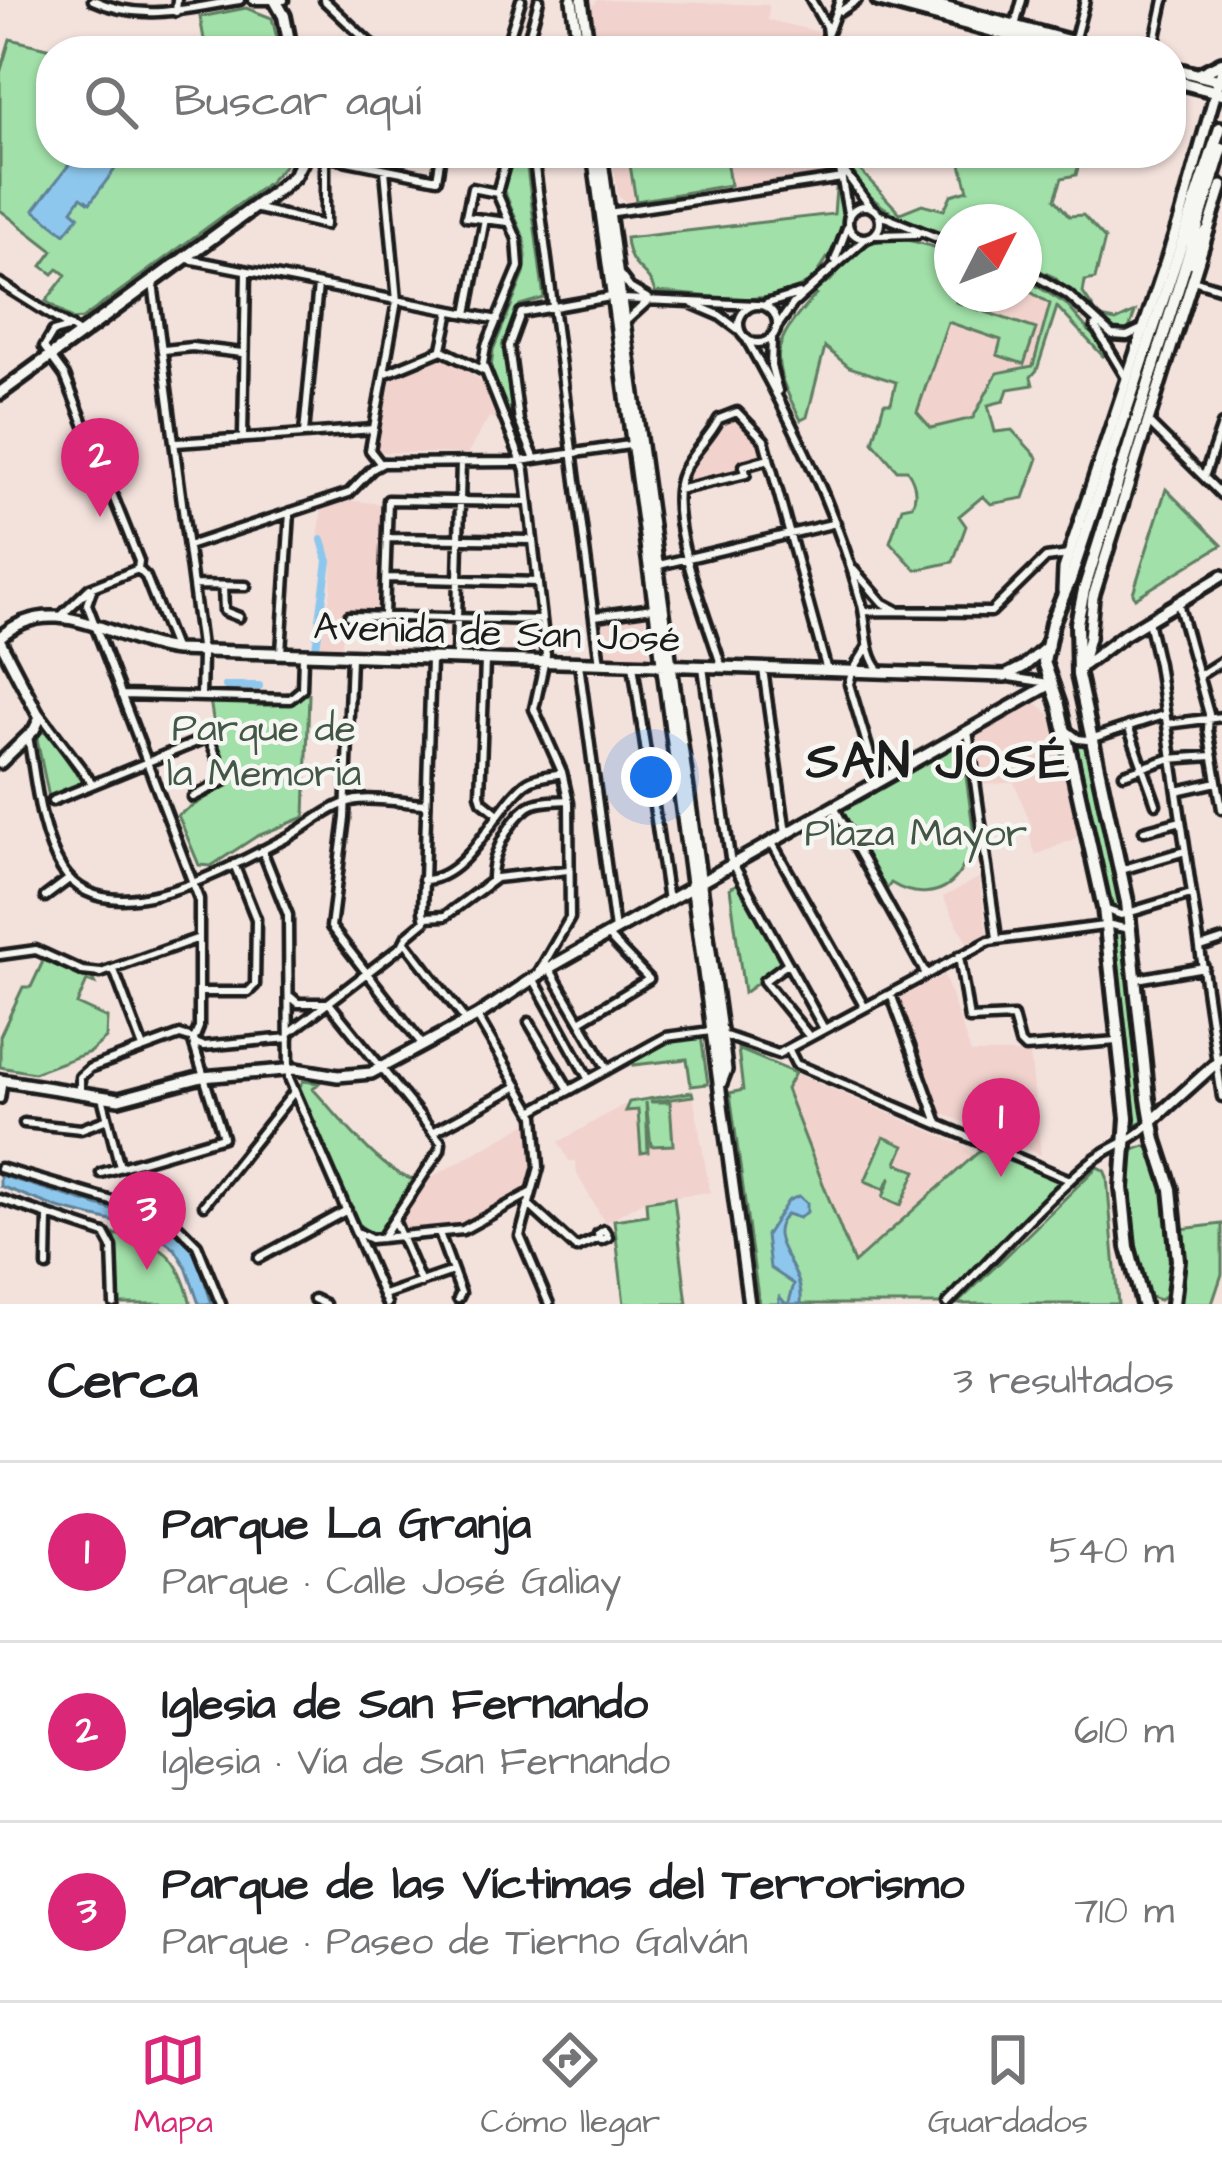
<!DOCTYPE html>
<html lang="es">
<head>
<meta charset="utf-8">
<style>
	:root { --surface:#fff; --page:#f2f2f2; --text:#202124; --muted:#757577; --line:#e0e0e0; --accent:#db2777 }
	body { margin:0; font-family:"Architects Daughter",sans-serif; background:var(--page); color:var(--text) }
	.compass { position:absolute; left:934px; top:204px; width:108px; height:108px; border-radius:50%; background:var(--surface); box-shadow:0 3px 9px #0004; rotate:48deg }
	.you { position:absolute; left:651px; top:777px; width:42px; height:42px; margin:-30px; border:9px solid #fff; border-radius:50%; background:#1a73e8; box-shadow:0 0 0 18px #1a73e833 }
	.badge { display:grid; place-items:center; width:78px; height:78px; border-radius:50%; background:var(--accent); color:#fff; font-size:39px; font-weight:700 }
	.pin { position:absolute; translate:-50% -99px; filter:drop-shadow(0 3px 6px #0008) }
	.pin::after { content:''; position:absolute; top:63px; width:42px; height:36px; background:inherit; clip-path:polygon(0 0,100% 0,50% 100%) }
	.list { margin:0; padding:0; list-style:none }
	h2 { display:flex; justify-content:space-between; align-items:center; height:156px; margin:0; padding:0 48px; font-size:51px }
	h2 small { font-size:39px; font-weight:400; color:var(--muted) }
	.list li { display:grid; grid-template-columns:78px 1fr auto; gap:36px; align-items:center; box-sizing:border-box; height:180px; padding:0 48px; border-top:3px solid var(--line) }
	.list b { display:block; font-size:45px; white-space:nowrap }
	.list p { margin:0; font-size:39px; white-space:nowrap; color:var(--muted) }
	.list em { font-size:39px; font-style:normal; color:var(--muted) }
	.icon { flex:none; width:66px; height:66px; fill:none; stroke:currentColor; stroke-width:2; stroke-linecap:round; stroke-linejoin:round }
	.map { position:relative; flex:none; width:1222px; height:1304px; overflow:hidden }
	.search { position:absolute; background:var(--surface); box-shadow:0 3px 9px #0004; left:36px; right:36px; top:36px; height:132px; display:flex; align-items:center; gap:30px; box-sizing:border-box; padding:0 42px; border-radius:48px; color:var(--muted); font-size:45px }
	.sheet { height:696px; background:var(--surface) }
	nav { display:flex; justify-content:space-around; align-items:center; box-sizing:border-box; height:168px; border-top:3px solid var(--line); background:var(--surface); font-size:33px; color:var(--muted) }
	nav a { display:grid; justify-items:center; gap:6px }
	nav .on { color:var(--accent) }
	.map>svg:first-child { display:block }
	.built { fill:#f1d2cd }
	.green { fill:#a1e0a8; stroke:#5e7e62; stroke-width:3 }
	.water { fill:#8ec7ed; stroke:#608399; stroke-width:3 }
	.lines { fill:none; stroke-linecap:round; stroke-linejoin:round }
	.canal { stroke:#8ec7ed; stroke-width:8 }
	.street-casing { stroke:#1c1c1c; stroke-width:15 }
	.secondary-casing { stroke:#1c1c1c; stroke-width:18 }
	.primary-casing { stroke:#1c1c1c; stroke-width:20 }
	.street { stroke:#f6f6f2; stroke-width:6 }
	.secondary { stroke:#f6f6f2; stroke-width:9 }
	.primary { stroke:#f6f6f2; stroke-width:10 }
	.labels { text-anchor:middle; stroke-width:9; stroke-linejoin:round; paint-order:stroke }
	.street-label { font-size:39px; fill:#1c1c1c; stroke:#f6f6f2 }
	.park-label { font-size:39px; fill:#445746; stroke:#f6f6f2 }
	.district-label { font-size:51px; font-weight:bold; letter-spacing:3px; fill:#1c1c1c; stroke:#f6f6f2 }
</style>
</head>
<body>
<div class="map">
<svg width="1222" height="1304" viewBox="0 0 1222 1304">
	<rect width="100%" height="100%" fill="#f3e1dc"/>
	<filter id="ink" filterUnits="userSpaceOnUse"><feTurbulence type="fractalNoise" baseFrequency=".00833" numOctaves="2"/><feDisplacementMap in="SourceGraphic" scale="24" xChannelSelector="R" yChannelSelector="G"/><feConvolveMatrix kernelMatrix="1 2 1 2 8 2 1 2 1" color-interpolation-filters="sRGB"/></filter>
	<g filter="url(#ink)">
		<path class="built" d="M598,0L769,5L768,20L820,32L821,51H598L592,7Z
			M612,153H829L834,173L627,203L618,196Z
			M1024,288L1050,303L1033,367L997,373L973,418L931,429L917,413L958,294H1024Z
			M443,353L485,384L499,415L494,419L489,417L467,454L381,452L377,448L392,375Z
			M732,415H737L762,440L766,457L741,465L742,473L690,485L687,468Z
			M345,500L383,504L379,612L346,610L341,649L320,648L331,590L332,557L324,540H318L322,508Z
			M641,615L645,618L650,654L646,658L608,656L600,623Z
			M1027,704H1038L1050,714L1078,837L1036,855L1030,838L1032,827L1014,782L983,785L976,735Z
			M979,878L987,933L968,944L943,897Z
			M944,975L971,1053H1030L1041,1155L942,1113L900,997Z
			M795,1073L964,1146L975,1156L854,1263L786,1089Z
			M693,1096L710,1192L644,1200L605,1223L577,1174L576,1161H569L559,1142L623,1105Z
			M530,1122L535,1151L527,1189L461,1226L406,1231L400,1221L425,1181Z"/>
		<path class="green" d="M246,8L272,18L280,51H224L229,40L205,45L200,17Z
			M10,39L59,51H51V69L45,78L51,83V153H296L268,183L82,319L73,320L46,301L66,275L58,269L53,274L42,266L53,251L0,210V73Z
			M516,153H525L544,298L520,305L503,343L513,421L525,451L491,369L493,350L524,274L526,257L524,238L503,188Z
			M628,153H725L730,185L636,201Z
			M844,153H851L857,167L900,213L922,204L944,210L951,195L968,190L959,157L942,160L936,153H1082L1076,175L1062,178L1055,199L1069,216L1083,215L1105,239L1095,279L1085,281L1083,293L1100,318L1116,321L1135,312L1128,332L1107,329L1054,277L1024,264V222H952V238C904,220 861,207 844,153Z
			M836,189C851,218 837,246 819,270L830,281C839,271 846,260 857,252C885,228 921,243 952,253V294H958L956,302L1036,329L1024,364L997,355L1001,340L948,322L917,412L931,428L973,418L997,373L1033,366L1050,304L1024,288V278L1066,304L1107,352L1103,356L1057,307L1037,370L1031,377L1033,385L1008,389L1004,401L988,405L995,432L1012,430L1038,458L1024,498L991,504L983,496L959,516L966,526L953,562L916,570L890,542L902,507L912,505C919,492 913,479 907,470H897L873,442L884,403H891L896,382L849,367L825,347L807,417L801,420C768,359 770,343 816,295L805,284C762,310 703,294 655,292C647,266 629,272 626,238L834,214Z
			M1166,489L1222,545L1135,598L1133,593Z
			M303,694H309L305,817L257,836L211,866L199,865L178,815L230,783L210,728L214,725L210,700C238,702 281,714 303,694Z
			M43,732L52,737L83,784L49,798L36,734Z
			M961,739L976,850C965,857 966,864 958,875C942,897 913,897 891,883L886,890L840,811Z
			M1076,742L1087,746L1121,911L1113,910L1109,903Z
			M740,882L785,963L744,993L730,888Z
			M1113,929H1122L1126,937L1146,1117L1133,1129Z
			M45,957L92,978L95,984L87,981L77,1004L107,1018L106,1038L90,1052L34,1073L0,1067V1036L23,987H31Z
			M701,1036L708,1084L691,1086L687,1059L633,1065L632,1058L666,1041Z
			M738,1049L795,1073L786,1089L854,1263L983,1148L1057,1179L1061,1185L941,1304H759L730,1093L743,1090Z
			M303,1081L319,1083L313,1089C335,1113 384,1175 413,1179L378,1233L367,1232L359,1224L299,1088Z
			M692,1092L693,1096L650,1102H670L673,1145L651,1146L646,1102L648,1152L641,1153L638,1110L625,1111L629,1102Z
			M884,1137L904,1146L897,1163L916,1171L901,1205L883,1197L891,1177L884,1189L865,1181Z
			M1145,1146C1153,1151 1155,1150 1159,1159C1171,1184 1183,1285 1160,1300L1147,1296C1134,1274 1117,1179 1130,1156C1135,1148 1136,1149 1145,1146Z
			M1097,1167L1104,1170L1107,1177L1118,1304H957Z
			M674,1197L687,1304H624L614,1220L647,1215L646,1201Z
			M1222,1224V1274L1212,1304H1178L1184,1262L1181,1229Z
			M115,1234C165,1245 177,1253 191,1304H116Z"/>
		<path class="water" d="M78,153H111L121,161L90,203L81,197L72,210L79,216L65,234L34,210Z
			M0,1175L177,1230L194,1248L212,1304H199L186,1267L175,1249L152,1231L58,1208L0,1186Z
			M799,1196L807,1203V1212L799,1218L787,1214C759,1241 805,1264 801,1303V1304H778L780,1297L786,1304L789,1302L794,1284L770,1268L766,1235L788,1201Z"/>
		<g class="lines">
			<path class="canal" d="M316,648L328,561L322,540
				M226,686H259"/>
			<g class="street-casing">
				<path id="street" d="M93,0C143,23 188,8 240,0
					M253,0H284
					M324,0L378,51
					M811,0L826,26L829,51
					M841,11L857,0
					M176,12L177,0
					M1015,26L1022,0
					M828,33L840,0
					M1074,42L1085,0
					M505,51L521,0
					M525,51L539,0
					M1153,51L1164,0
					M308,153L437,179L441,155
					M508,153L497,193L517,239L519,267L486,346L483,364L525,470L546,655L534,709L562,772L569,803L570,918L539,972
					M533,153L600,664
					M837,153L848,213
					M842,168L869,205
					M497,193L472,188L466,217L508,222
					M848 222a16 16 0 1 1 32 0a16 16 0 1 1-32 0Z
					M254,208L325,225V158
					M608,213L842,178
					M880,215L952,244
					M877,235L917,234
					M188,259L498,320
					M835,260L847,228
					M1024,269L1068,295L1112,335L1127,336L1142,329
					M621,276L630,288L647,298
					M1193,280L1222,289
					M0,283L81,334
					M153,283L202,654L201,696
					M622,299L756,305
					M693,304L719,315L739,330
					M766,304L799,294
					M739 324a19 19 0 1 1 38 0a19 19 0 1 1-38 0Z
					M467,314L485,219
					M625,322L649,300
					M1095,326L1125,376
					M71,327L53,332L44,347L65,376L139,561L138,569L146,577L174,648
					M776,328L793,304L865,239
					M746,338C793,423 835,507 861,601C868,624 864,654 880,671
					M772,339L771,366L778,391
					M442,348L450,311
					M164,350L192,347L242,353
					M384,374L442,350L484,371
					M1148,422L1222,495
					M304,433L318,285
					M243,436L246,272
					M176,443L374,429
					M534,457L519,421L509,346L521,313L610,297
					M380,463L370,450L397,301L385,170
					M1204,477L1222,425
					M678,490L746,474L744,466L769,459
					M387,538L533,540
					M188,546L349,493L372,469L383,463L514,462L636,444
					M659,565L836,523
					M854,570L883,603L896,610
					M386,578L538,582
					M193,585L246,586
					M223,586L224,611L239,617
					M93,587L87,604L199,899V1027L193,1042
					M1178,603L1209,714L1208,730L1222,809
					M864,611L991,612L1046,558L1069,555
					M62,615L90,588L138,569
					M384,615L388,500L528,502
					M349,616L542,620
					M595,616L653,608
					M1148,621L1158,664L1222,1097
					M867,648L852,672L849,684L878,781
					M281,652L290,512
					M351,657L345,818L331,927L422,1044
					M456,659L461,462
					M485,661L480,794L482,801L497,813
					M579,664L615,930
					M633,665L668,901
					M703,667L730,858L823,1027
					M722,668C709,623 663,516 682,474C690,454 709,439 719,419L737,412L764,440L827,671
					M763,669L786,834
					M1200,675L1222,661
					M1009,677L1049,683
					M121,695L290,699L302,689L303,656
					M40,714L92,783
					M1167,724L1222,717
					M1128,726L1156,804
					M1065,729L1078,739L1087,740L1166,714
					M968,731L997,938
					M28,736C36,779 39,832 62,869C108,941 235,864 288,837C307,827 331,806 352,801C368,796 407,803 425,804
					M1124,774L1168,759L1212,756
					M1177,791L1217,782
					M52,801L209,737L226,780L193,797
					M834,807L926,974
					M1144,831L1181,821
					M772,843L864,1006
					M262,850L288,915L289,1078L387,1304
					M1121,870L1185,851
					M423,880C468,880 494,809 525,784C535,776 550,776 562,773
					M492,880C491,856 508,822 528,807C538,800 556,801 568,800
					M45,897L69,879
					M1107,910L1121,915L1191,894
					M425,917L445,916L496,878L568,870
					M406,943L466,1021
					M1201,947L1222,940
					M0,955L36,950L82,971L101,973L199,938
					M959,956L969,1019L1013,1017L1020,1043L1025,1048L1117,1041
					M788,963L764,981L809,1036
					M549,968L607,1068
					M114,970L143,1048
					M533,978L588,1078
					M1137,979L1204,967
					M201,992H248L255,985L256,919L234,864
					M891,994L938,1123
					M291,997L298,1003H329L441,1142L440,1150L382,1238
					M477,1016L535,1116L539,1167L520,1236L549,1304
					M580,1021L649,979L607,935
					M529,1022L569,1090
					M289,1033L402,946L407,936L425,921L423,911L431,660
					M193,1042L203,1046L289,1038
					M789,1050L796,1064L1070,1180
					M80,1093V1077L90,1068L180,1035L193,1039
					M102,1097L120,1167
					M0,1099L3,1080
					M532,1111L666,1037L711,1031L778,1054L989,941L1111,925L1129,929
					M24,1123L81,1129L105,1120
					M433,1132L518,1086
					M0,1168L170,1218L197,1245L221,1304
					M101,1173L223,1137L193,1042
					M0,1199L105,1234L112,1247L114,1304
					M528,1204L576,1248L599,1238
					M204,1205L294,1092
					M394,1220L421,1283
					M604,1230L608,1237L601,1240L598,1234Z
					M359,1233L371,1239L463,1230L532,1192
					M439,1233L461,1293L458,1299
					M259,1258L347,1210
					M47,1266L48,1217
					M384,1295L453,1271
					M314,1299L325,1304
					M947,1304C993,1257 1039,1206 1089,1163C1109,1146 1135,1141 1152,1121"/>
			</g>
			<g class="secondary-casing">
				<path id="secondary" d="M572,0L579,51
					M582,0L589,51
					M593,153L749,1304
					M601,153L724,1053L726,1070L721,1083
					M1063,591L1064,569L1180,219L1222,70
					M0,637C55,588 115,643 176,650L1005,676L1023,667L1048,646
					M0,641L40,718L34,730L0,763
					M1084,665L1124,635L1222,576
					M1080,669L1089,638L1093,597L1222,186
					M0,1080L119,1099L202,1077L296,1069L338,1076L371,1073L477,1016L549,968L1051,684
					M1152,1121L1222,1058"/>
			</g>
			<g class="primary-casing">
				<path id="primary" d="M275,0L284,16L291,51
					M878,0L1068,51
					M916,0L1105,51
					M1171,68L1222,81
					M1198,75L1222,63
					M1171,80L1222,93
					M1192,262L1207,231
					M0,393L279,189L294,176L306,153
					M1143,1304L1128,1247L1122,1188L1127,1118L1104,908L1059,705L1044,662L1052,623L1070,580L1220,128
					M1173,1304L1178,1260L1171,1189L1155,1140L1148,1099L1127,902L1078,675L1077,623L1084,590L1222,148"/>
			</g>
			<use href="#street" class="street"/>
			<use href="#secondary" class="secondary"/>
			<use href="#primary" class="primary"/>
		</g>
	</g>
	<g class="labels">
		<g class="street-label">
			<text transform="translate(497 631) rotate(2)" y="14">Avenida de San José</text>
		</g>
		<g class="park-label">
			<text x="264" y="741">Parque de<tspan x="264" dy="45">la Memoria</tspan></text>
			<text x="916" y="846">Plaza Mayor</text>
		</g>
		<g class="district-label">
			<text x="939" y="777">SAN JOSÉ</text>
		</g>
	</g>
</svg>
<svg class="compass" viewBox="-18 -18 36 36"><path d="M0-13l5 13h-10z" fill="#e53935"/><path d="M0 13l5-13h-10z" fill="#757577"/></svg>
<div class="you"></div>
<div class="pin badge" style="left:1001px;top:1177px">1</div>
<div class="pin badge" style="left:100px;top:517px">2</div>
<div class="pin badge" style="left:147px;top:1270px">3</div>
<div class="search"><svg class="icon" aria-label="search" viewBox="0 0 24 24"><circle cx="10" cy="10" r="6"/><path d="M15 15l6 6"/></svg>Buscar aquí</div>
</div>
<section class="sheet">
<h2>Cerca<small>3 resultados</small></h2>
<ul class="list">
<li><span class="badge">1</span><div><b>Parque La Granja</b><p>Parque · Calle José Galiay</p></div><em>540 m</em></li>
<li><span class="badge">2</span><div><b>Iglesia de San Fernando</b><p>Iglesia · Vía de San Fernando</p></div><em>610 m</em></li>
<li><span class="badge">3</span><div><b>Parque de las Víctimas del Terrorismo</b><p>Parque · Paseo de Tierno Galván</p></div><em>710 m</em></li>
</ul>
</section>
<nav>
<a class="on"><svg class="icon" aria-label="map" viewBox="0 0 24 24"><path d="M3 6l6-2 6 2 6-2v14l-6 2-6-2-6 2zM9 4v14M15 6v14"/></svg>Mapa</a>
<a><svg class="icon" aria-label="directions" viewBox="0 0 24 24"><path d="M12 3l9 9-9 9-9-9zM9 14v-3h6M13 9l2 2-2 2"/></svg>Cómo llegar</a>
<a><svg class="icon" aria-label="saved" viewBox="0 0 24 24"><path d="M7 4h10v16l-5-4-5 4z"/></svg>Guardados</a>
</nav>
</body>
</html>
